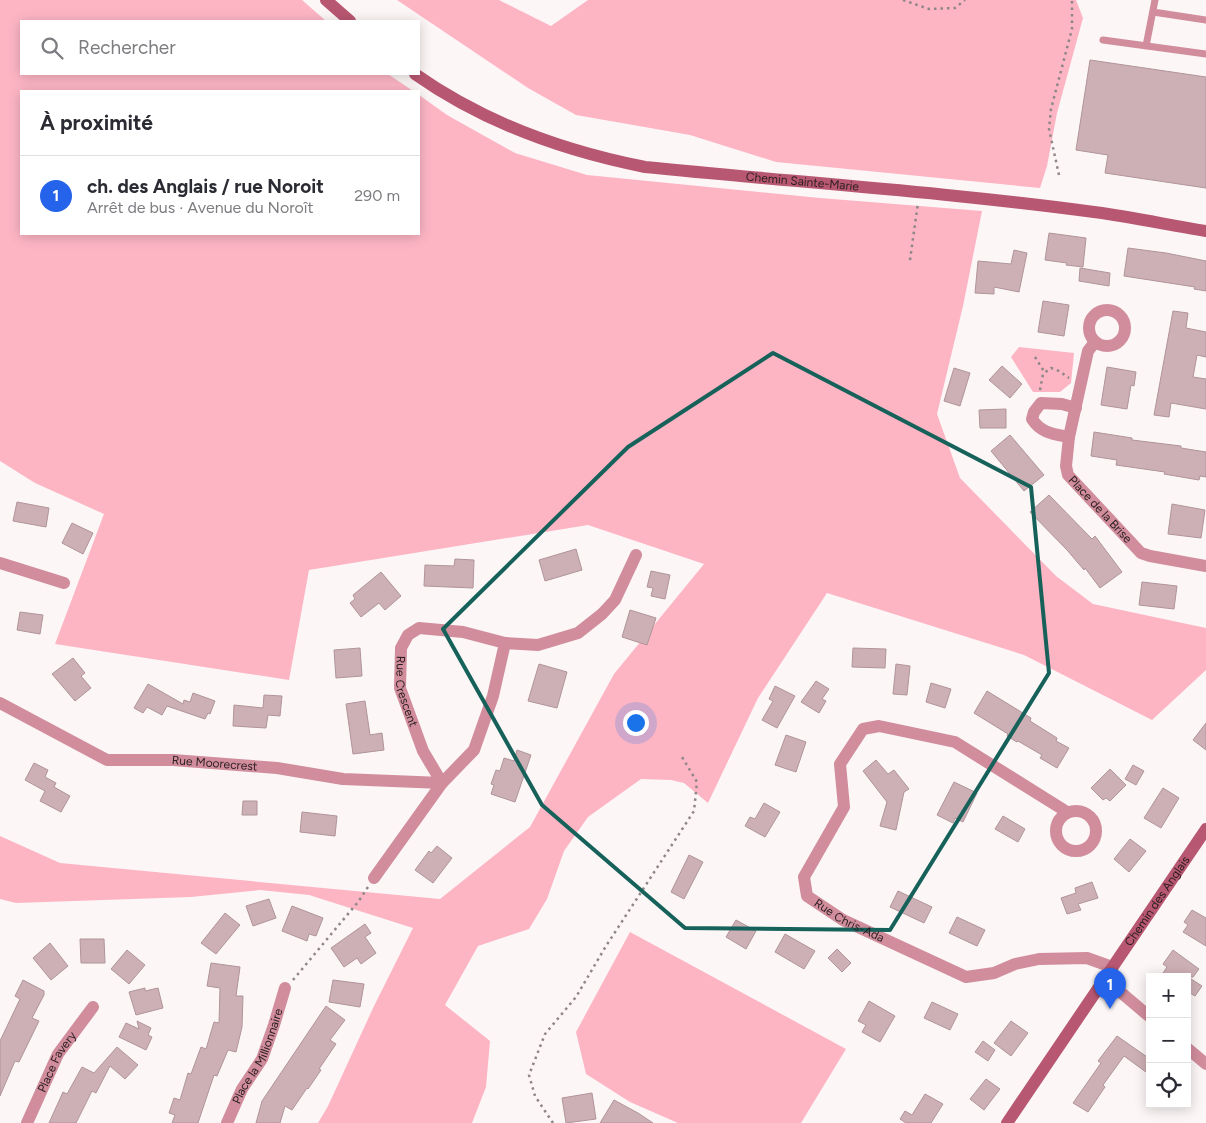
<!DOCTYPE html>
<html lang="fr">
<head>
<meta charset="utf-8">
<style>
	:root { --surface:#fff; --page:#f7f7f7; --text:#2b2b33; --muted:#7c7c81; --line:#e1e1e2; --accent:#2563eb }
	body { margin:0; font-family:Figtree,sans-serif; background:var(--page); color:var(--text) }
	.controls { position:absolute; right:15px; bottom:15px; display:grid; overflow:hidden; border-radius:0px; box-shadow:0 2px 12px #0003 }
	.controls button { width:45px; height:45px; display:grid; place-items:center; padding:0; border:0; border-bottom:1px solid var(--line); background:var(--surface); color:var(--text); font:25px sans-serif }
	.you { position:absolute; left:635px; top:722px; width:18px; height:18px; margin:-12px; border:4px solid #fff; border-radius:50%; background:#1a73e8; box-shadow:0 0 0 8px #1a73e833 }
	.badge { display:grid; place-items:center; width:32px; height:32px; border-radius:50%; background:var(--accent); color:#fff; font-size:16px; font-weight:700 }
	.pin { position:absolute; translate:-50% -41px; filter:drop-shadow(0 1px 2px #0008) }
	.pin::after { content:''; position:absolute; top:26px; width:18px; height:15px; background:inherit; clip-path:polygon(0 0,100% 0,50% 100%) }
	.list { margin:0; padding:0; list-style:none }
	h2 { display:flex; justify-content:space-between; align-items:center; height:65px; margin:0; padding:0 20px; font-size:21px }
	h2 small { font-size:16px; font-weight:400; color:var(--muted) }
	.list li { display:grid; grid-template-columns:32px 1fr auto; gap:15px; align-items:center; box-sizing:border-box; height:80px; padding:0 20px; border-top:1px solid var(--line) }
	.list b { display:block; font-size:19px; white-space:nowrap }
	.list p { margin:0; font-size:16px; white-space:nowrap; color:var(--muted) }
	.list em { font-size:16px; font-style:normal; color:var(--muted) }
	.icon { flex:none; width:28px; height:28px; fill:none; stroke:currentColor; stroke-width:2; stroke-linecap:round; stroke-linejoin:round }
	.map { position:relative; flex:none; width:1206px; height:1123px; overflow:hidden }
	.search { position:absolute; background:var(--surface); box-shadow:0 2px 12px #0003; left:20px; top:20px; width:400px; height:55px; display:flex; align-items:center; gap:12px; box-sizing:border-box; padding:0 18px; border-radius:0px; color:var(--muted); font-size:19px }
	.panel { position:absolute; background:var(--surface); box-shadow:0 2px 12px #0003; left:20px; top:90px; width:400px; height:145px; border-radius:0px }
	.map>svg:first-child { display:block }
	.green { fill:#fdb5c4 }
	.building { fill:#cdb0b5; stroke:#b09499 }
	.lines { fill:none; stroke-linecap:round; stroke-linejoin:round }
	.path { stroke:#8e8687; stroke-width:2.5; stroke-dasharray:2.5 4; stroke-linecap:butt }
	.lane { stroke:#d18d9c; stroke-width:7 }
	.street { stroke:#d18d9c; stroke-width:12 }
	.secondary { stroke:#b85771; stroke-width:12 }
	.marked { fill:none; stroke:#16625b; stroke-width:4; stroke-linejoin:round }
	.labels { text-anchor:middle; stroke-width:4; stroke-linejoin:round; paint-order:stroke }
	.street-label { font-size:12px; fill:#281e20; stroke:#fcf6f7 }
</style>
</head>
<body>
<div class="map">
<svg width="1206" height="1123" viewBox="0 0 1206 1123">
	<rect width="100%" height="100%" fill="#fcf6f7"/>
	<path class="green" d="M0,0H302L326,21H21V74H388L413,91H21V234H419V95L447,115L515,153L587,175L820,198L982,211L963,306L937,414L960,478L1056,576L1093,604L1206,628V670L1152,720L1024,655L827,593L758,698L708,803L684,783L671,780L641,779L588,817L564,851L547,899L529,929L478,946L445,1005L490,1041L486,1087L472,1123H318L328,1106L374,1006L413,928L309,895L260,890L191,897L16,903L0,899V836L60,863L440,899L530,827L614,674L704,564L588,525L309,570L289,680L55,644L104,514L35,483L0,461Z
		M397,0H499L551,26L588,0H1076L1083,18L1057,113L1047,166L1040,188L776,162L690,135L576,115L528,88Z
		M1019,347L1074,353L1071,383L1060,392H1033L1011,357Z
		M630,932L846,1049L801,1123H678L630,1102L586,1074L576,1032Z"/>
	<path class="building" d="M1090,60L1206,77V188L1105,173L1108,155L1076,150Z
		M1049,233L1086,238L1083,267L1066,265L1067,263L1045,260Z
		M1128,248L1166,253L1206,261V291L1194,289L1195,287L1124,276Z
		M1014,250L1027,253L1019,292L994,287V294L975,293L978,261L1011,264Z
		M1080,268L1110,273L1109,286L1079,281Z
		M1043,301L1069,305L1064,336L1038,332Z
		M1173,311L1188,313L1186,328L1206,332V357L1197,355L1193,377L1206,379V409L1171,403L1169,417L1154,415Z
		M1002,366L1022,384L1010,398L989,380Z
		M1107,367L1136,372L1134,386L1131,385L1127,409L1101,405Z
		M954,368L970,373L960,406L944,401Z
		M1006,409V428H980L979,410Z
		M1094,432L1132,438V440L1181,446V448L1206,452V477L1200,476L1199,480L1164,474L1165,472L1116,465L1117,460L1091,456Z
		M1010,435L1044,475L1024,491L991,451Z
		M1049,495L1092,539L1095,536L1122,572L1100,588L1085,568L1084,570L1067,550L1030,512Z
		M17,502L49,508L46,527L13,521Z
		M1172,504L1205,510L1201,538L1168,534Z
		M72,523L93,533L83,554L62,543Z
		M576,549L582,570L545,581L539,560Z
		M455,559L474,560L473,588L424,586L425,565L454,566Z
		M651,571L670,575L665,599L651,596L653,588L647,587Z
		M381,572L401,596L385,610L379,603L361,617L350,603L355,599L353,595Z
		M1142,582L1177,586L1174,609L1139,605Z
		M630,610L656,618L647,645L622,637Z
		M20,612L43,615L40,634L17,630Z
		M360,648L362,676L336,678L334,650Z
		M853,648L886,649L885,668L852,667Z
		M73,658L85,673L81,676L91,688L75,701L52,674Z
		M539,664L567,672L557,708L528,701Z
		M896,664L910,666L907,695L893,694Z
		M816,681L829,689L822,699L826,701L819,713L801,702Z
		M931,683L951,689L945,708L926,702Z
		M148,684L183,704L184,700L190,702L193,693L215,701L210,714L208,713L205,719L167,706L162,715L147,707L143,713L134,708Z
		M775,686L795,696L777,728L762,720L773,701L769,699Z
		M987,691L1031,718L1030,721L1057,738L1056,741L1069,748L1057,768L1040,758L1042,755L1018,741L1017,742L1007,736L1008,734L974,713Z
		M264,695L282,696L280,716L268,715L266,728L233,726L234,705L263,708Z
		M365,701L370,735L382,733L384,750L353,754L346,704Z
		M1206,723V750L1193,740Z
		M786,735L806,742L796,772L775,765Z
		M517,750L531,755L515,802L491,794L494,785L491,784L496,770L500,771L504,758L514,761Z
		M876,760L888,774L894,770L909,789L904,792L896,830L880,826L887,802L863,771Z
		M34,763L48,770L45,777L56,783L54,787L70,796L61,812L40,801L45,791L25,780Z
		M1133,765L1144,771L1136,785L1125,779Z
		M1110,769L1126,785L1110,801L1106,798L1103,800L1091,788Z
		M954,782L977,793L963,822L955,818L953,823L937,815Z
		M1163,788L1179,798L1161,828L1144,818Z
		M243,801H257V815H242Z
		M764,803L780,812L765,837L745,826L750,817L755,819Z
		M302,812L337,816L335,836L300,832Z
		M1003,816L1025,829L1018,842L995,829Z
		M1130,839L1146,851L1129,872L1114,859Z
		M437,846L452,858L433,883L415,870L429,851L431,853Z
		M689,855L703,862L684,899L671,892Z
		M1092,882L1098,898L1078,904L1081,910L1067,914L1061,898L1076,893L1075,888Z
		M898,891L932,907L924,923L890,907Z
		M269,899L276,918L253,926L246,906Z
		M292,906L323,918L316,936L309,934L307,941L282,931Z
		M1192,910L1206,918V946L1183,932L1188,925L1184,922Z
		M225,913L240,925L216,954L201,943Z
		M957,917L985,930L977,946L949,933Z
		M736,920L756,931L746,949L726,937Z
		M365,924L371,933L365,937L376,953L361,964L357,958L344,967L331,948Z
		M785,934L815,951L804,969L775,952Z
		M80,939H104L105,963H81Z
		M50,943L68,966L51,980L33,958Z
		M837,949L851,963L842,972L828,958Z
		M127,950L145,965L129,984L111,969Z
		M1173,950L1199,969L1193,977H1188L1202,986L1195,996L1187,991V977H1168L1163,973L1167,967L1163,964Z
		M211,963L240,967L236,996H243L242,1027L236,1052L228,1050L217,1076L214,1075L198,1123H172L175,1115L169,1113L174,1098L180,1100L188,1073L191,1074L201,1047L206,1049L214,1022L219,1023L220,988L207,986Z
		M23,980L44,991V995L32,1018L39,1021L19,1062L15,1061L0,1096V1041L20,999L15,996Z
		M333,980L364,984L360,1007L329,1002Z
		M145,988V991L158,988L163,1008L136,1015L129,992Z
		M869,1001L895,1016L880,1042L862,1032L866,1025L858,1021Z
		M932,1002L958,1014L950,1030L924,1018Z
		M326,1006L345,1020L330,1040L336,1044L319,1069L321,1070L308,1089L307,1088L292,1110L285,1106L280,1123H256L262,1101Z
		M137,1021L151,1028L148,1035L152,1037L146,1050L119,1037L126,1023L139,1029Z
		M1011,1021L1028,1033L1011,1056L994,1043Z
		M1117,1036L1150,1059V1067L1146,1072L1124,1056L1103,1085L1105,1087L1088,1112L1073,1103L1101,1063L1098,1061Z
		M983,1041L995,1050L988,1061L975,1052Z
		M117,1047L138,1065L125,1079L110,1066L96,1093L92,1091L76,1123H49L63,1092L67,1094L82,1067L94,1073Z
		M986,1079L1000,1089L984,1110L970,1099Z
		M592,1093L596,1119L566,1123L562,1098Z
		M925,1094L943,1104L931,1123H906L900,1119L905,1111L912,1115Z
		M614,1100L638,1113L653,1123H600Z"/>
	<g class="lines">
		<path class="path" d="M903,0L929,9L955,8L965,0
			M1059,175L1049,129L1051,109L1072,29V0
			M910,260L918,203
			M1035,357L1045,373
			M1040,390L1043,374L1051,368L1059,371L1069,378
			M293,980L358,902L368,887
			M553,1123L535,1096L529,1075L545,1034L576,997L606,946L694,811L697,782L682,757"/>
		<path class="lane" d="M1153,12L1206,20
			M1103,40L1206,54
			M1146,46L1155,0"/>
		<g class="street">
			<circle cx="1107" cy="328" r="18"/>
			<path id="s1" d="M1095,342L1088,351L1069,437L1066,466L1068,475L1141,553L1150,556L1206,566"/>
			<path d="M1069,437C1053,434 1041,433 1032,419L1034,412L1041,403L1062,404L1076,408"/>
			<path d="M0,563L64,583"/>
			<path d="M505,643L538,645L578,633L602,614L615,600L636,555"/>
			<path id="s2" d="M0,703L107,760H173L277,768L343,779L442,783"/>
			<circle cx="1076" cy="831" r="20"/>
			<path id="s3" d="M1067,812L955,742L879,726L863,729L840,764L844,807L804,877L807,896L843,920L966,977L994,973L1015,964L1039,959L1087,958L1112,967"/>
			<path id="s4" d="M374,878L442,783L474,750L493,696L505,643L463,632L419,628L408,635L401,648L400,688L423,751L442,783"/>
			<path d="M1105,979L1150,1017"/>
			<path d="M1187,1048L1206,1064"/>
			<path id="s5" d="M27,1123L58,1054L93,1007"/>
			<path id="s6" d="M227,1123L242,1089L262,1059L274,1025L285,988"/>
		</g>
		<g class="secondary">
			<path d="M326,0L350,21"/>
			<path id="s7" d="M415,74C483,122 564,151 645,167C795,182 945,192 1094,212C1131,217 1169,225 1206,231"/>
			<path id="s8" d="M1007,1123L1206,829"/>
		</g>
	</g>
	<path class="marked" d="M773,353L1031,487L1049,673L890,930L685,928L542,805L443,629L628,447Z"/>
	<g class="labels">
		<g class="street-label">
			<text dy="4" stroke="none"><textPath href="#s7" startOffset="408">Chemin Sainte-Marie</textPath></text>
			<text dy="4" stroke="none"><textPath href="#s1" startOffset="185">Place de la Brise</textPath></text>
			<text dy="4" stroke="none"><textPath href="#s4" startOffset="434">Rue Crescent</textPath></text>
			<text dy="4" stroke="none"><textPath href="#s2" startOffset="229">Rue Moorecrest</textPath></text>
			<text dy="4" stroke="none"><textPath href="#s8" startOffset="268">Chemin des Anglais</textPath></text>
			<text dy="4" stroke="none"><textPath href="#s3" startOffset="460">Rue Chris-Ada</textPath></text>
			<text dy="4" stroke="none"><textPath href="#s6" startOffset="74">Place la Millionnaire</textPath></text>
			<text dy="4" stroke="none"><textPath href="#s5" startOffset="68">Place Favery</textPath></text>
		</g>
	</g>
</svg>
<div class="controls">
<button>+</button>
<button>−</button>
<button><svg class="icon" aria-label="locate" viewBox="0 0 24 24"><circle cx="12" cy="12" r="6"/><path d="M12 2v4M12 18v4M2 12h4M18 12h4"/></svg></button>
</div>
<div class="you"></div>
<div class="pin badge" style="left:1110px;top:1009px">1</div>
<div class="search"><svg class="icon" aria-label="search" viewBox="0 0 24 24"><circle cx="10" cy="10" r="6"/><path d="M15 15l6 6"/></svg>Rechercher</div>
<section class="panel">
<h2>À proximité<small></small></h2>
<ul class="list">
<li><span class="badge">1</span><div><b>ch. des Anglais / rue Noroit</b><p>Arrêt de bus · Avenue du Noroît</p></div><em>290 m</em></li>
</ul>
</section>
</div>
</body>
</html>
